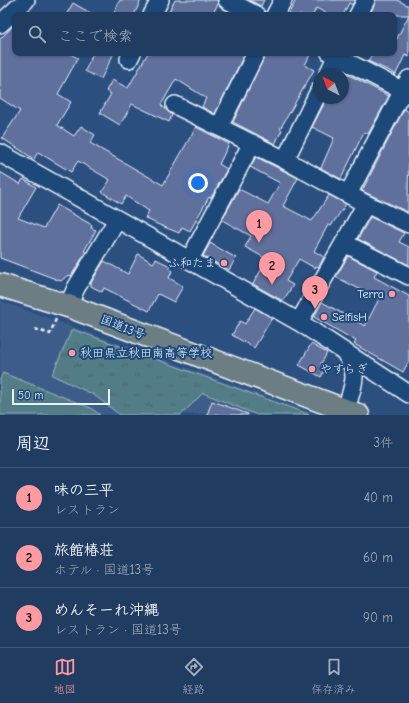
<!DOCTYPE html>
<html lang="ja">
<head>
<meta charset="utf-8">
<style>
	:root { --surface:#203c60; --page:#2d4769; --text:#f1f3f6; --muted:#a2adbd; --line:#3d5675; --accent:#ff9aa2 }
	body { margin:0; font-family:"Comic Neue","Klee One",sans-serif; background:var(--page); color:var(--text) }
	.compass { position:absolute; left:313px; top:68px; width:36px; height:36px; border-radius:50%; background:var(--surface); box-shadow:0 1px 3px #0004; rotate:318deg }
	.scale { position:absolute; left:12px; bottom:10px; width:98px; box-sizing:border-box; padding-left:4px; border:2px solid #e8f1f8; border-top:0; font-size:11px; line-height:14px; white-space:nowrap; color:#e8f1f8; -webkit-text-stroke:3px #1f4a7a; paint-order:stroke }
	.you { position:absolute; left:198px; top:183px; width:14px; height:14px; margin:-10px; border:3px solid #fff; border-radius:50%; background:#1a73e8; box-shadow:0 0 0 6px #1a73e833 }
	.badge { display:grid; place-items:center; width:26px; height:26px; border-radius:50%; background:var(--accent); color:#111; font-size:13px; font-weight:700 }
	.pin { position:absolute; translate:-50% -33px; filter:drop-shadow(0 1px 2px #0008) }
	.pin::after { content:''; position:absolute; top:21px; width:14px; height:12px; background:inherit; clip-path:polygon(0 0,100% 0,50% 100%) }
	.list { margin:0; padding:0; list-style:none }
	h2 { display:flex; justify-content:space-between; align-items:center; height:52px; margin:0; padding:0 16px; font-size:17px }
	h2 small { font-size:13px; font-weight:400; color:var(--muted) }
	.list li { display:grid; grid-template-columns:26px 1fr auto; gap:12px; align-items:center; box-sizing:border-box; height:60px; padding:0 16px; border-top:1px solid var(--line) }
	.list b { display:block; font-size:15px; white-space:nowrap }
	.list p { margin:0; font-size:13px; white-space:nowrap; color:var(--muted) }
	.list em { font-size:13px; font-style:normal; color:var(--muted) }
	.icon { flex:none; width:22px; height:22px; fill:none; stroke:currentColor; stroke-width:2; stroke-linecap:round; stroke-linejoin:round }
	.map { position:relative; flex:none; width:409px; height:415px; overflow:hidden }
	.search { position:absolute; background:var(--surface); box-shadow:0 1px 3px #0004; left:12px; right:12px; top:12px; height:44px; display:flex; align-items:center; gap:10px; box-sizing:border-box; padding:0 14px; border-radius:8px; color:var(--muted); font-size:15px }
	.sheet { height:232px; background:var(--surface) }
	nav { display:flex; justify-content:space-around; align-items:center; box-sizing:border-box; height:56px; border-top:1px solid var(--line); background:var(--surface); font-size:11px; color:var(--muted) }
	nav a { display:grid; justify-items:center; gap:2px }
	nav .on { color:var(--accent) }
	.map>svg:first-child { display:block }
	.built { fill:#3e5c8a }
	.grass { fill:url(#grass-tufts); stroke:#9db7bf }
	.pitch { fill:#527d86; stroke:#9db7bf }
	.building { fill:#606f9c; stroke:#e8f1f8 }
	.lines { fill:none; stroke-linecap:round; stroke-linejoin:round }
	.minor-casing { stroke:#e8f1f8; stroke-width:20 }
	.highway-casing { stroke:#e8f1f8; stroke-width:25 }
	.path { stroke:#e8f1f8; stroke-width:2.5; stroke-dasharray:4 3; stroke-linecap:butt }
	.minor { stroke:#1f4a7a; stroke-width:17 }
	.highway { stroke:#6c7e84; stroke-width:22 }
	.poi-dot { fill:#ff9aa2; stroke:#1f4a7a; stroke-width:1.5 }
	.labels { text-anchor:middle; stroke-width:4; stroke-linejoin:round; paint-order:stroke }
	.poi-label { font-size:12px; fill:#e8f1f8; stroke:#1f4a7a; text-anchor:start }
	.street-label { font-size:12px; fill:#e8f1f8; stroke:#1f4a7a }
</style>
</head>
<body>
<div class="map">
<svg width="409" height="415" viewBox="0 0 409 415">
	<defs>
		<pattern id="grass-tufts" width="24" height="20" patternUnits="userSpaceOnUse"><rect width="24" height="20" fill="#527d86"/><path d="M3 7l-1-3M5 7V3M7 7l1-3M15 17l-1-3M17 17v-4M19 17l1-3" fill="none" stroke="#4d656b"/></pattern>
	</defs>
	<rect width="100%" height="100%" fill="#2b5080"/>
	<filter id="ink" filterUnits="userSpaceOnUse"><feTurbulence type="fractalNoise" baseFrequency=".025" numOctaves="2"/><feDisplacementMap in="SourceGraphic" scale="8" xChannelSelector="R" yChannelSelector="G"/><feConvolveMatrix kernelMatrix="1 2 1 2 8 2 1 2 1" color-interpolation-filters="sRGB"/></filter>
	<g filter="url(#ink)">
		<path class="built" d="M0,301L306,410L315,414L0,415Z"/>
		<path class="grass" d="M72,329L308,414L309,415H257L203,393L181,415H120L94,395L52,375Z"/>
		<path class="pitch" d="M3,373L91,408L100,415H0V379Z"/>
		<path class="building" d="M120,0H141L134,15H113Z
			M175,0H217L218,4L212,15H167Z
			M249,0H264L261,6Z
			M296,0H355L352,5L349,3L343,15H330L316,8L313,15H288Z
			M376,0H397L409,6V15H372L370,14Z
			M73,3L94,15H66Z
			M409,15V57L405,55L395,76L394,73L368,61L373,53H394V44Z
			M15,24V53H68L78,58L58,94L71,102L57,125L74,136L81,126L95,135L90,143L163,185L196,127L229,144L219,164L227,169L211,198L209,197L190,231L182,227L179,233L157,224L145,218L149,211L126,196L121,204L102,192L110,180L78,161L71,172L38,152L34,159L2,138L20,111L0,98V39Z
			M93,53H114L101,79L85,71Z
			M148,53H245L215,114L202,107L206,98L176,79L161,105L172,115L169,122L132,104L120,125L100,113L111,94L106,91L112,80L128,88Z
			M266,53H311L305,65L314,70L280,129L282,130L275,144L233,122Z
			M343,72L389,96L368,134L364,132L341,179L321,168L334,138L312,127L327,98H343Z
			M404,109L409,112L408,212L362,191Z
			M256,157L298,178L283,206L312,221L329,195L346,204L331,226L328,225L314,251L324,257L319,267L316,266L315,268L299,259L286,281L293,285L283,301L253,284L264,265L262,264L265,258L245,247L251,236L222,220L239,189L268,204L280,183L250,167Z
			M0,172L20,184L23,179L36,187L18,218L44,228L57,205L92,225L91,228L96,230L84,251L86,252L71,276L68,275L61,281L0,258Z
			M370,217L404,233L399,242L409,247V265L358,239Z
			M210,243L236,258L229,270L203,256Z
			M138,254L153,263L156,259L170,266L169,269L172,271L169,278L183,286L174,302L158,294L149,311L104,288L102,292L91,286V283L104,261L128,274Z
			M348,256L377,271L374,277L409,296V361L403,372L354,344L356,341L314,317L322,302L365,326L379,299L336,277Z
			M255,308L272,318L254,348L232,335L240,321L245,324Z
			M311,344L327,353L321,364L326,367L321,377L299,365Z
			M212,401L248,414V415H207Z"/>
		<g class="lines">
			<g class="minor-casing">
				<path id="minor" d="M227,0L256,15
					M152,15L160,0
					M275,15L283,0
					M358,15L366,0
					M0,24L26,0
					M330,53L409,94
					M129,59L132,53
					M328,74L338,53
					M175,105L285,160L366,204L409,224
					M219,127L256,53
					M0,153L299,322L409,394
					M285,160L319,91
					M348,194L409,79
					M344,243L409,276
					M190,259L252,143
					M68,306L76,288L117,220
					M299,322L366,204
					M345,353C361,374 352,387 346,410"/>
			</g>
			<g class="highway-casing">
				<path id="highway" d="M0,285L68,306L358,415"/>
			</g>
			<path class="path" d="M35,329L50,334L56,319"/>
			<use href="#minor" class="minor"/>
			<use href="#highway" class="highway"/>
		</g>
	</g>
	<g class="poi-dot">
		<circle cx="224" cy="263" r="4"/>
		<circle cx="392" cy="294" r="4"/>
		<circle cx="324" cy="317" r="4"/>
		<circle cx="72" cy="353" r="4"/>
		<circle cx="312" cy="369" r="4"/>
	</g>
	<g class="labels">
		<g class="poi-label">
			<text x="216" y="267" text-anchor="end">ふ和たま</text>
			<text x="384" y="298" text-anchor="end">Terra</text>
			<text x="332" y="321">SelfisH</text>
			<text x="80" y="357">秋田県立秋田南高等学校</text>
			<text x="320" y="373">やすらぎ</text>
		</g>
		<g class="street-label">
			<text transform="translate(123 327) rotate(21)" y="4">国道13号</text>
		</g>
	</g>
</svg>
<svg class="compass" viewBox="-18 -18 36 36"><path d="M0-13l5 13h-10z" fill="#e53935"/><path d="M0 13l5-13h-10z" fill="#a2adbd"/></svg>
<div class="scale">50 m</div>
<div class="you"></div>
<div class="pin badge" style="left:259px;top:243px">1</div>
<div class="pin badge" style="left:272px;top:285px">2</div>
<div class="pin badge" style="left:315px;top:309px">3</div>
<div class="search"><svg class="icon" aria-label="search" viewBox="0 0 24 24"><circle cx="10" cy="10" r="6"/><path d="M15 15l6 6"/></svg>ここで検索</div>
</div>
<section class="sheet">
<h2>周辺<small>3件</small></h2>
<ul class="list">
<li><span class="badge">1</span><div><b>味の三平</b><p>レストラン</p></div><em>40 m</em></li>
<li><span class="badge">2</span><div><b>旅館椿荘</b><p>ホテル · 国道13号</p></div><em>60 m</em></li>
<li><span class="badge">3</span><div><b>めんそーれ沖縄</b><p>レストラン · 国道13号</p></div><em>90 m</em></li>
</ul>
</section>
<nav>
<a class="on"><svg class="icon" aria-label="map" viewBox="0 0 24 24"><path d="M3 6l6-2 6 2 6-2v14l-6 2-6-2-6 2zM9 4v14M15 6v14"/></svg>地図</a>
<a><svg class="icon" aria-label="directions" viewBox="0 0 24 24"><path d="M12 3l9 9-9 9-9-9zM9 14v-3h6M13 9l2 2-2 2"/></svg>経路</a>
<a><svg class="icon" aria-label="saved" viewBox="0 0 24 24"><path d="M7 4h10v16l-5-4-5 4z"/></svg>保存済み</a>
</nav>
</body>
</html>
